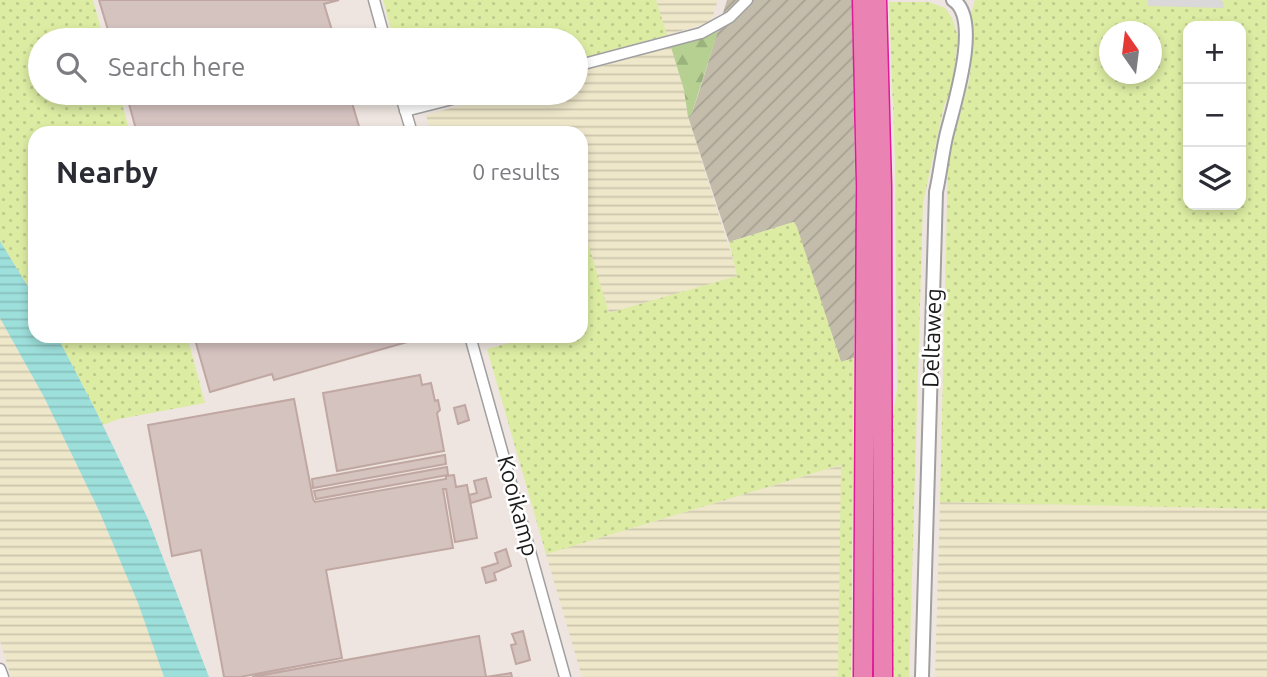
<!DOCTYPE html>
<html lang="en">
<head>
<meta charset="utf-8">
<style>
	:root { --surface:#fff; --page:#f7f7f7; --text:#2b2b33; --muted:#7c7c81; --line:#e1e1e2 }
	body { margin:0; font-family:Ubuntu,sans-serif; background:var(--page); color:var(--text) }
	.controls { position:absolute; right:21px; top:21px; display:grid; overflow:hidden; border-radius:14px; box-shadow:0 4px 10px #0003 }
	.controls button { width:63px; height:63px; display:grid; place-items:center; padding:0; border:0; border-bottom:2px solid var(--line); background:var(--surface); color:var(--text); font:35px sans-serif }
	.compass { position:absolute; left:1099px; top:21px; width:63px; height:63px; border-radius:50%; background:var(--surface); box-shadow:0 4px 10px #0003; rotate:346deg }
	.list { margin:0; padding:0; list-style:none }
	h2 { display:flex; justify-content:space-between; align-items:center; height:91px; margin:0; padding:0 28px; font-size:30px }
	h2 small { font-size:23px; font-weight:400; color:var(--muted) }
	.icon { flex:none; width:38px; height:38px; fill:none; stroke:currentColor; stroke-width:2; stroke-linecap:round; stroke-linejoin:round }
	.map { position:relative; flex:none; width:1267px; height:677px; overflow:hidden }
	.search { position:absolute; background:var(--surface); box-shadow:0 4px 10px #0003; left:28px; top:28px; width:560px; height:77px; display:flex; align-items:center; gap:18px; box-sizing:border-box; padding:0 24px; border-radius:38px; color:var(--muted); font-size:26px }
	.panel { position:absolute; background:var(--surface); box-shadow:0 4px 10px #0003; left:28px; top:126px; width:560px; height:217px; border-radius:21px }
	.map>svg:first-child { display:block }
	.residential { fill:#dad8d9 }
	.construction { fill:url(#construction-furrows) }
	.farmland { fill:url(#farmland-rules) }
	.grass { fill:url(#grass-dots); fill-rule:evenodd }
	.forest { fill:url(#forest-firs) }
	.water { fill:url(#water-rules) }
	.building { fill:#d5c3c0; stroke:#c0a7a2; stroke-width:2 }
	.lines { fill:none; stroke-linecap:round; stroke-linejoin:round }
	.minor-casing { stroke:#a0a0a0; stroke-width:13 }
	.tertiary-casing { stroke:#a0a0a0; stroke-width:16 }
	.motorway-casing { stroke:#e01997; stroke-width:21 }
	.minor { stroke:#fff; stroke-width:10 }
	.tertiary { stroke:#fff; stroke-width:12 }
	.motorway { stroke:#eb82b4; stroke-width:18 }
	.labels { text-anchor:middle; stroke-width:5; stroke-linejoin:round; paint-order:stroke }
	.street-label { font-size:23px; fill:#1c1c1c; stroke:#fff }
</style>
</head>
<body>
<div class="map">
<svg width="1267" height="677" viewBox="0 0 1267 677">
	<defs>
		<pattern id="construction-furrows" width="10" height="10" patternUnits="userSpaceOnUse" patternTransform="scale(1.75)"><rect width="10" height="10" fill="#c3bcab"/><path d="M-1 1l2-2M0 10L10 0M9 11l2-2" fill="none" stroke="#a7a193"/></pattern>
		<pattern id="farmland-rules" width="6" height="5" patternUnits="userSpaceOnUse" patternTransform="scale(1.75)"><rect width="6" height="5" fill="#eee7ca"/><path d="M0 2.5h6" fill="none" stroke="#ccc6ad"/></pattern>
		<pattern id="grass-dots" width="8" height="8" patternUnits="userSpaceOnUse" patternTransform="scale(1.75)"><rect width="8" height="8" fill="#dceca2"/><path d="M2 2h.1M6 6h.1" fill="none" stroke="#bcca8b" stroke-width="1.8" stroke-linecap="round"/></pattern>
		<pattern id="forest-firs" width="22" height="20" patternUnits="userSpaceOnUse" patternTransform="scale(1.75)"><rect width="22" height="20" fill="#b6d092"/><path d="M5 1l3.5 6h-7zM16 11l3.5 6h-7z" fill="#9cb27d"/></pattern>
		<pattern id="water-rules" width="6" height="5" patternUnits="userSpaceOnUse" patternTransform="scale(1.75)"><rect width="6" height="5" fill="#9ddfdb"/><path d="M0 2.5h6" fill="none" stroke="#87bfbb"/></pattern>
	</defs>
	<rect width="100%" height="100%" fill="#eee5e0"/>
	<path class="residential" d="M1141,0H1226L1228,10L1143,11Z"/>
	<path class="construction" d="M727,0H852L856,231L854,358L841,362L794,222L729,242L688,117L692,113L701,86Z"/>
	<path class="farmland" d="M656,0H718L711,22L667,35Z
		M671,47L684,90L688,117L738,276L609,313L581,221V133H431L426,115L505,93H576V73Z
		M0,318L45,399L100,513L138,602L164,677H11L0,641Z
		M842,465L838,677H582L546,554Z
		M940,502L1267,509V677H935Z"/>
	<path class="grass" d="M0,0H93L104,40H40V93H119L130,133H35V298L0,241Z
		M383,0H656L667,35L576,60V40H394Z
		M975,0H1148V6L1224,8L1222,0H1267V509L940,502L948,160L970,77L973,32L971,14ZM1188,26H1241V205H1188ZM1110,32H1152V74H1110Z
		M889,2H929L945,8L952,18L958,37L952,89L944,106L923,203L909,677H887L892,420L897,389L895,160Z
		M581,221L609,313L737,276L729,242L794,222L797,227L841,362L854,358L851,677H838L841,465L546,554L487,349L534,336H581Z
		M57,336H187L205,403L119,419L103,425Z"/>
	<path class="forest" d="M718,31L692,113L688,117L684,90L671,47L706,37Z"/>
	<path class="water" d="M0,241L35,298V336H57L95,409L148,519L209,677H164L138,603L100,513L45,399L0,318Z"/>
	<path class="building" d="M99,0H339L324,4L334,37L341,35L342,38L360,35L361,40H111Z
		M126,93H349L361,133H137Z
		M194,336H405L407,342L274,380L272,374L210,392Z
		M420,375L422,385L431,383L435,401L438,400L440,410L437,413L444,451L337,471L323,393Z
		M294,399L313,499L315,502L446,479V476L454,475L456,487L467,485L477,538L455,542L446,489H443L453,548L326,570L342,658L240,677H224L201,550L172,556L148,425Z
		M465,405L469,420L458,424L454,408Z
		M445,455L446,464L313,488L312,479Z
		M447,467L448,475L316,499L314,491Z
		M486,478L491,497L471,503L469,495L477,493L474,481Z
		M506,549L511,566L494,573L496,580L486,583L482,568L498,563L495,553Z
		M523,631L530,660L516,664L511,645L516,644L512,634Z
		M479,636L486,677L511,673L512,677H252Z"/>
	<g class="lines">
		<g class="minor-casing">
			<path id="minor" d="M374,0L385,40
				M576,66L701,33L730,17L747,0
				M400,93L412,133
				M405,111L476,93
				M470,336L565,677
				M0,669L3,677"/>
		</g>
		<g class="tertiary-casing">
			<path id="tertiary" d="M922,677L936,192C940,174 942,155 946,137C952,110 983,19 953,0"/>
		</g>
		<g class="motorway-casing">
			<path id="motorway" d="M862,0L866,186L863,677
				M877,0L882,186L883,677"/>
		</g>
		<use href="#minor" class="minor"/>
		<use href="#tertiary" class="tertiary"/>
		<use href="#motorway" class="motorway"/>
	</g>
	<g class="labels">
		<g class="street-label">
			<text transform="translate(932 338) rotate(-88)" y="8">Deltaweg</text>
			<text transform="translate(518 506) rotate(75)" y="8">Kooikamp</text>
		</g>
	</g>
</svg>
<div class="controls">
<button>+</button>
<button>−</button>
<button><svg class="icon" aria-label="layers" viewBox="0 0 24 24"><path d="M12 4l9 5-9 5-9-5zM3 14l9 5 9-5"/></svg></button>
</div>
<svg class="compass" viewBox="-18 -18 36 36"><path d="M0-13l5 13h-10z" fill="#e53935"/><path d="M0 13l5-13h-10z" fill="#7c7c81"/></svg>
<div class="search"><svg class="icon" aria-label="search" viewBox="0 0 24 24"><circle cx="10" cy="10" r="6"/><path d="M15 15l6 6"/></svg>Search here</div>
<section class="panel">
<h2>Nearby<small>0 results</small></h2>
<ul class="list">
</ul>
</section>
</div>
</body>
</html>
